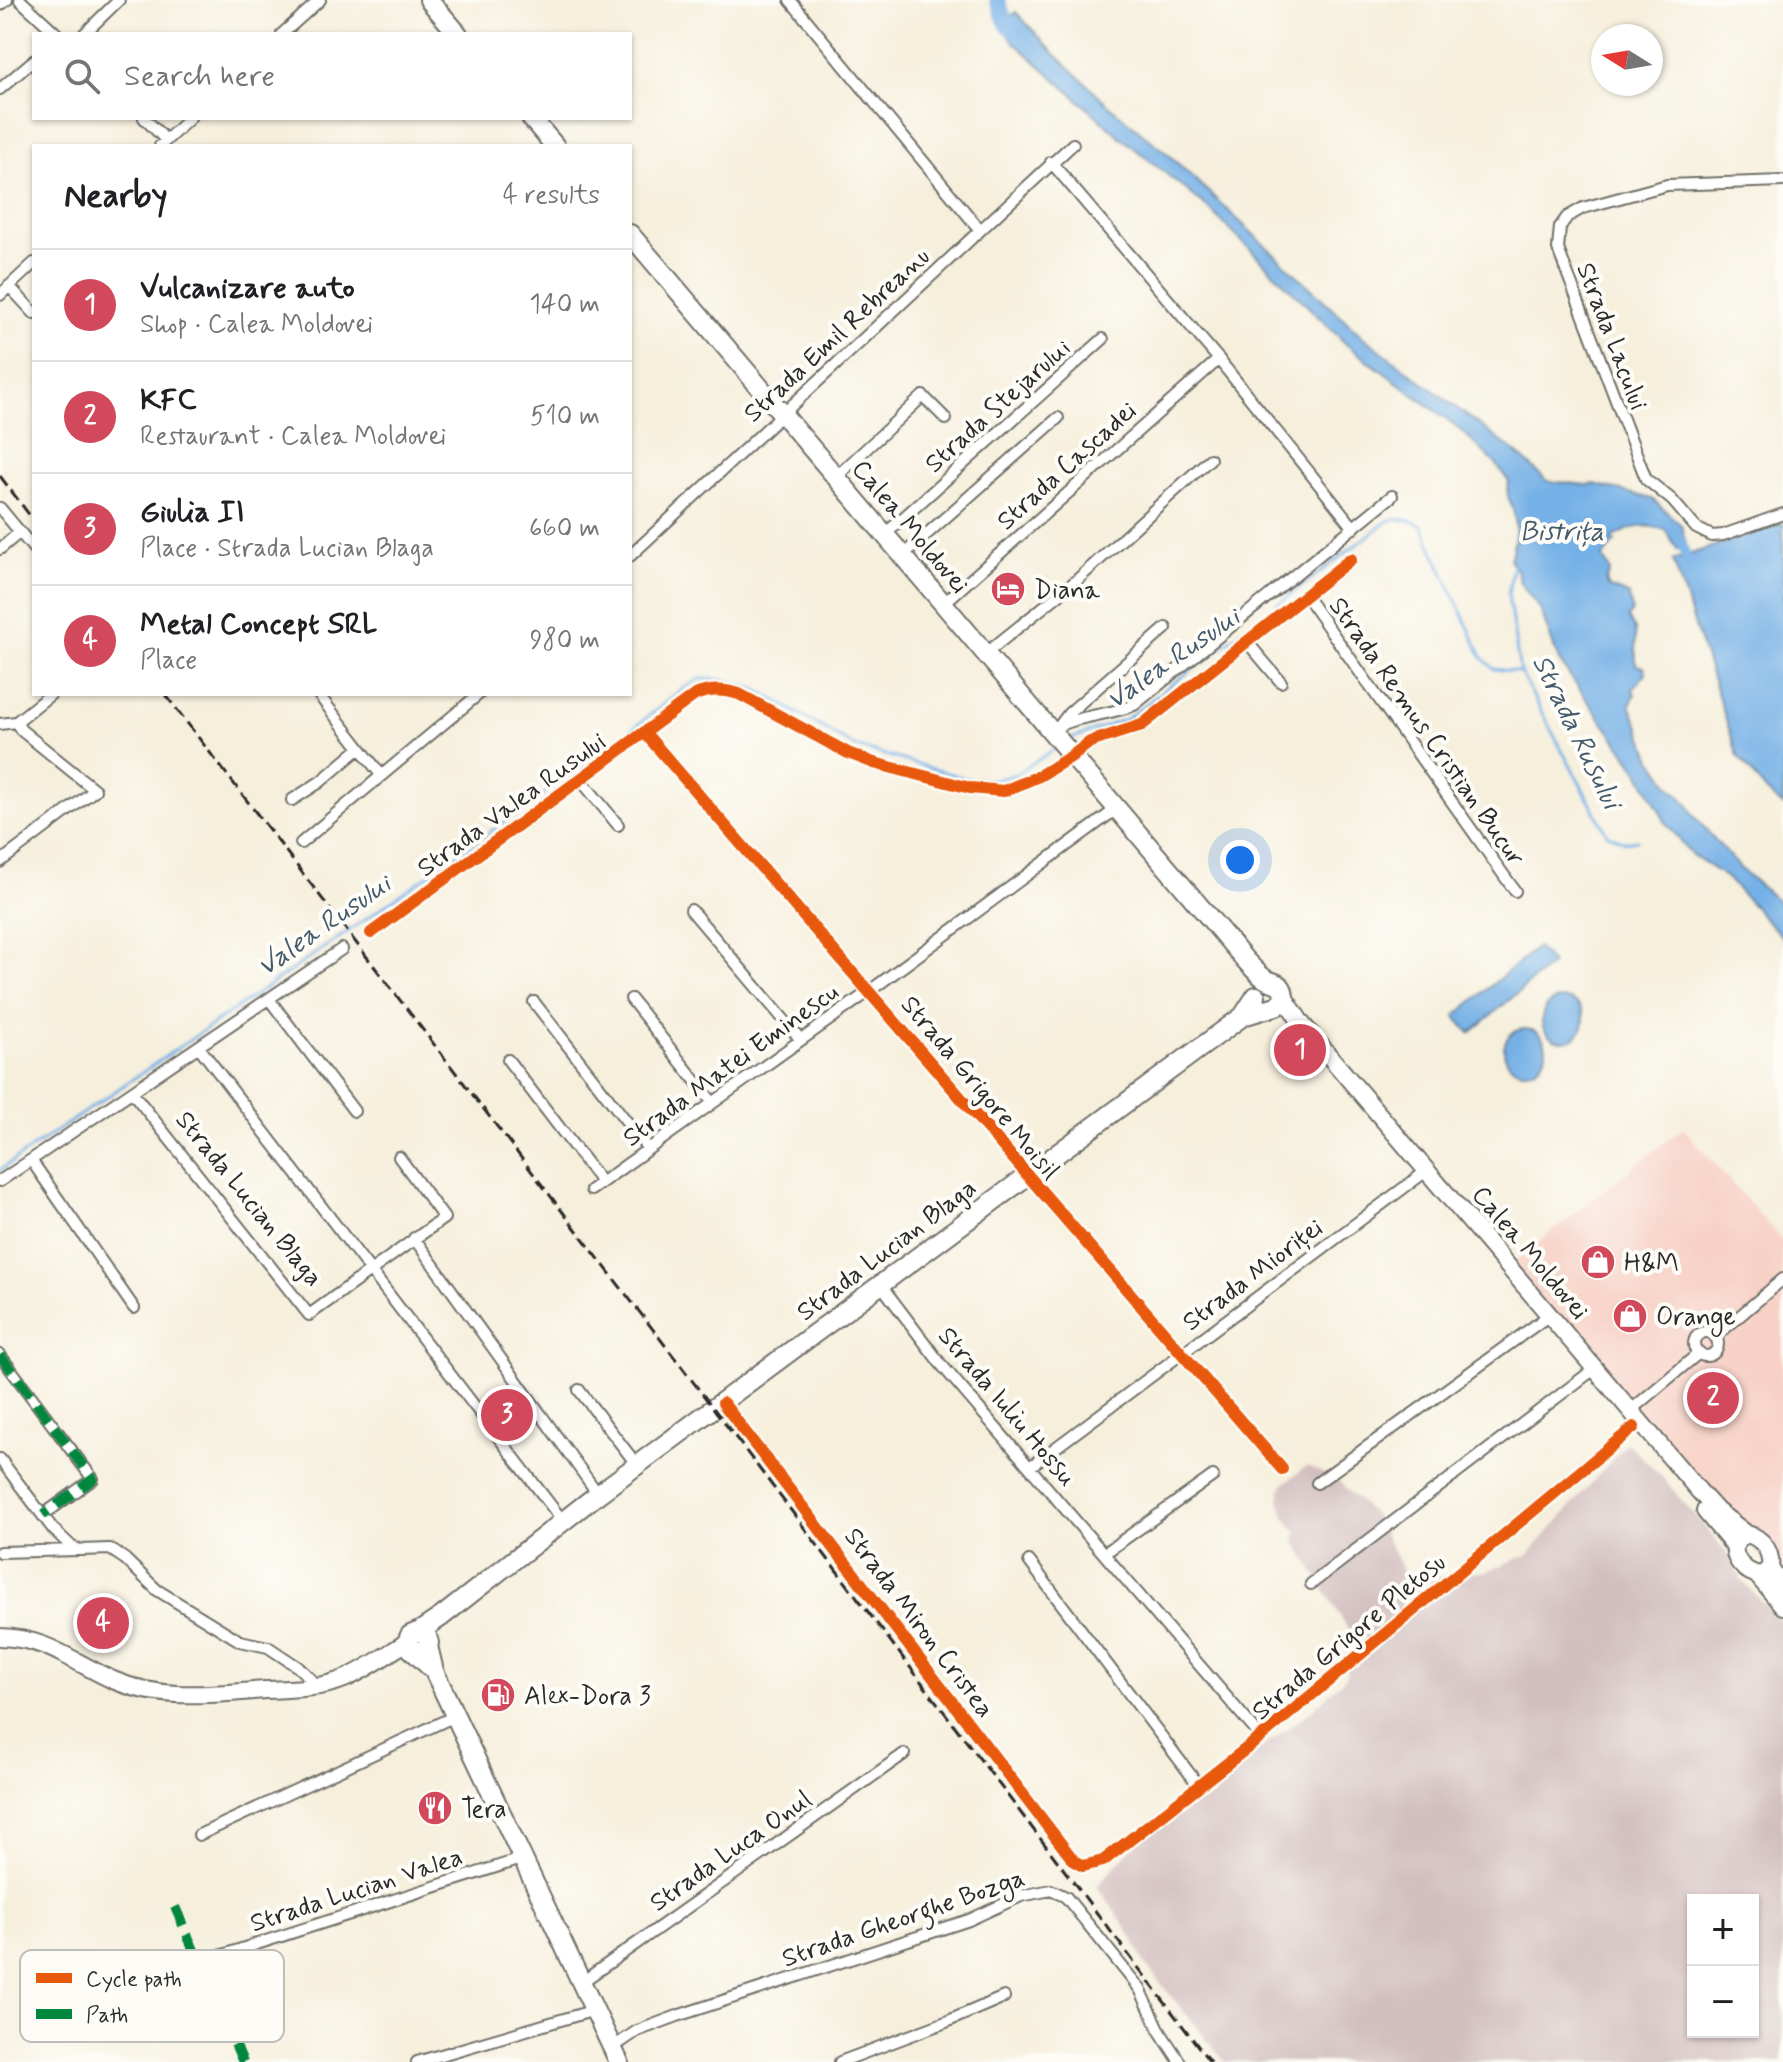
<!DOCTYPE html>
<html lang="en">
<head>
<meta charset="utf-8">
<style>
	:root { --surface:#fff; --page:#f6f6f6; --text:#202124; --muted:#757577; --line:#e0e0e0; --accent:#d1495b }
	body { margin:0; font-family:Mynerve,sans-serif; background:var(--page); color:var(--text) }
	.controls { position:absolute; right:24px; bottom:24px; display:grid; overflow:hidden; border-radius:0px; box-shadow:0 2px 6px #0004 }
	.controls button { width:72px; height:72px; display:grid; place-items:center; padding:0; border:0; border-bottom:2px solid var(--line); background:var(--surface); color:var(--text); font:40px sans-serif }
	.compass { position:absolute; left:1591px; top:24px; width:72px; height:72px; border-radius:50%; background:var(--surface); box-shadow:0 2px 6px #0004; rotate:281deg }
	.you { position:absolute; left:1240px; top:860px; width:28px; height:28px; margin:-20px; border:6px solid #fff; border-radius:50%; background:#1a73e8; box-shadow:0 0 0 12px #1a73e833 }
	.badge { display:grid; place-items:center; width:52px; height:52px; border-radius:50%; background:var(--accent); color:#fff; font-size:26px; font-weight:700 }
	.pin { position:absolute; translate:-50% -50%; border:4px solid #fff; box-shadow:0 2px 8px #0006 }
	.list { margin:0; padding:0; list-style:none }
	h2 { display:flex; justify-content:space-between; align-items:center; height:104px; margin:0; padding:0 32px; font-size:34px }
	h2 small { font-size:26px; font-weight:400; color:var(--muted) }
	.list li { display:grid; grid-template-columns:52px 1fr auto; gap:24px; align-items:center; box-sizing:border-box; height:112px; padding:0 32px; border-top:2px solid var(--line) }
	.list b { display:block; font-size:30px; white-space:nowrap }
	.list p { margin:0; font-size:26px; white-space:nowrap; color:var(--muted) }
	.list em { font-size:26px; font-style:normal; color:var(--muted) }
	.icon { flex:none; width:44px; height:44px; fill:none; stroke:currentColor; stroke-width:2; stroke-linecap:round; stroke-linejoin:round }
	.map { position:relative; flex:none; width:1783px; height:2062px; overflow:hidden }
	.search { position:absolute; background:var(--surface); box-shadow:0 2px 6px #0004; left:32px; top:32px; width:600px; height:88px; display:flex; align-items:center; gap:20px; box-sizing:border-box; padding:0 28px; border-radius:0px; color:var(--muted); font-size:30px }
	.panel { position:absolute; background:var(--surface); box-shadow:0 2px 6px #0004; left:32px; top:144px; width:600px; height:552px; border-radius:0px }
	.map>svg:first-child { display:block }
	.built { fill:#f7d1c6 }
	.industrial { fill:#d2bfbf; fill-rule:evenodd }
	.water { fill:#74b0e6; stroke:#506e88; stroke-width:2 }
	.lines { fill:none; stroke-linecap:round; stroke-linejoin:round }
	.stream { stroke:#74b0e6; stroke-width:3 }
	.canal { stroke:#74b0e6; stroke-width:10 }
	.river { stroke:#74b0e6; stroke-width:16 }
	.street-casing { stroke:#727069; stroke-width:14 }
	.primary-casing { stroke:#727069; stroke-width:20 }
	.highway-casing { stroke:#727069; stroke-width:22 }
	.street { stroke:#fff; stroke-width:10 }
	.primary { stroke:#fff; stroke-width:16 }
	.highway { stroke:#fff; stroke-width:18 }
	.rail { stroke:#2b2b2b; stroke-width:3; stroke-dasharray:12 6; stroke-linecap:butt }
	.quiet { stroke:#00873e; stroke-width:10; stroke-dasharray:20 10; stroke-linecap:butt }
	.cycleway-casing { stroke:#fdfcf7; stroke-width:17 }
	.cycleway { stroke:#e8590c; stroke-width:12 }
	.labels { text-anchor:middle; stroke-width:8; stroke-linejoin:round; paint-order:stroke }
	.street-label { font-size:26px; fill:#2b2b2b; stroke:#fdfcf7 }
	.poi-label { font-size:26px; fill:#2b2b2b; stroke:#fdfcf7; text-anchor:start }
	.water-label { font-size:28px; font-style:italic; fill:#455a6c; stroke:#fdfcf7 }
	.key { fill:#fdfcf7; stroke:#bebdba; stroke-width:2 }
	.key-label { font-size:22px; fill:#2b2b2b }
</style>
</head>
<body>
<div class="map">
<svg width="1783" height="2062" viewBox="0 0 1783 2062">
	<rect width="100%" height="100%" fill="#fdfcf7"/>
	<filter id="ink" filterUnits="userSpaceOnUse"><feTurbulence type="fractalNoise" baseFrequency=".0125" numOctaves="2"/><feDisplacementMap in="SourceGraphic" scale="16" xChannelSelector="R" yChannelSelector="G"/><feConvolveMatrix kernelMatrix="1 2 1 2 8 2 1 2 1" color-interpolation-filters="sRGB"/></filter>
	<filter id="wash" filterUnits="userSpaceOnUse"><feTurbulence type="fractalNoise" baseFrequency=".006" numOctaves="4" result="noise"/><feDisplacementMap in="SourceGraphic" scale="32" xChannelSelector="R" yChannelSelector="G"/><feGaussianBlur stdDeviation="1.8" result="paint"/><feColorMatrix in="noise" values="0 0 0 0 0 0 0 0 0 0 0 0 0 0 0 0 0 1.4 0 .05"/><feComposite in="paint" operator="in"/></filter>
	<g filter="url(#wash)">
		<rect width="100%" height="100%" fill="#f6efdc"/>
		<path class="built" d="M1683,1128L1783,1241V1583L1509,1266Z"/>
		<path class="industrial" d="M1627,1443L1662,1477L1731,1558L1742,1581L1783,1623V2062H1225L1144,1963L1133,1938L1097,1886L1130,1850L1169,1816L1309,1713L1345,1678L1355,1641L1295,1540L1297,1533L1285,1516L1279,1500L1282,1485L1307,1466L1336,1479L1375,1516L1404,1573L1434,1578L1487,1571L1528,1555ZM1693,1900H1753V2032H1693Z"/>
		<path class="water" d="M1016,12L1053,52L1112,108L1170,156L1363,337L1518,454L1547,481L1587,485L1595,484L1652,499L1681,525L1686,544L1677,549L1665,530C1644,523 1632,526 1613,538L1615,542L1603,557L1610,571L1606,581L1609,588L1629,595L1632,611L1628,618L1635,629L1636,665L1644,667L1646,673L1633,689L1635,695L1630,705L1652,759L1671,787L1687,803L1694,816L1739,867L1783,906V938L1727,878L1692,855L1666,823L1639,772L1559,661L1540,609L1520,583L1517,571L1510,560C1514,544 1518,529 1514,513C1510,498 1505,498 1509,482L1496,464L1460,429L1347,345L1206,206L1118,135L1015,43L1002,26Z
			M1783,523V806L1767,792L1738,756L1673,560Z
			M1537,947L1552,964L1470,1033L1455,1016Z
			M1542 1020a21 21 0 1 1 42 0a21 21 0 1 1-42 0Z
			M1504 1050a21 21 0 1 1 42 0a21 21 0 1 1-42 0Z"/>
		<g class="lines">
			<path class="stream" d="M1516,562L1513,566L1508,595L1520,672L1607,834L1625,842L1637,840
				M1068,740L1126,719L1389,520C1401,518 1411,519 1422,526L1482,657L1494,669L1520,672
				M0,1170L340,937L604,752L684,688L700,679L724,680L758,690L854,746L968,779L994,780L1016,774L1055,749"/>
			<path class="canal" d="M1678,535L1686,556"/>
			<path class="river" d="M997,0L1007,24L1019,35"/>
		</g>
	</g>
	<g filter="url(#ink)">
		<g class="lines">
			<g class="street-casing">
				<path id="street" d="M20,0L57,34
					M790,0L980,230
					M0,5L7,0
					M84,34L119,0
					M282,34L320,0
					M0,89L34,60
					M144,118L166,140
					M160,146L190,118
					M1051,162L1216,356L1354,528
					M1783,181L1667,185L1583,208L1567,217L1560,227L1558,249L1646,479L1672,500L1696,528L1712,536L1723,535L1783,514
					M9,286L34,313
					M0,295L34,263
					M836,477L923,396L946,419
					M0,508L34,549
					M884,535L1103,339
					M0,549L20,532
					M630,556L1073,144
					M902,556L1058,418
					M1306,596L1515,891
					M943,604L1219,359
					M1248,643L1281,682
					M985,654L1077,580L1210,459
					M318,694L381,775
					M0,724L16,722L51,694
					M1060,725L1069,713L1166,628
					M1050,731C1074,715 1108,716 1134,705L1392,496
					M645,733C859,977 1068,1225 1282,1469
					M581,780L618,825
					M292,800L320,782L360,748
					M301,843L479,694
					M0,862L95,790L21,730L16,722
					M691,910L801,1040
					M371,933L695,695C710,689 724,689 739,694L848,753L874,763L970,788L1004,791L1039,776L1072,756L1090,742L1142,725L1351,559
					M269,999L354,1111
					M631,999L713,1103
					M534,1002L648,1149
					M199,1047L562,1520
					M508,1060L601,1182
					M132,1092L309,1315L444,1218L399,1157
					M31,1160L134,1308
					M0,1181L342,949
					M591,1190L871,990L1115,810
					M414,1238L598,1494
					M881,1285L940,1363L1261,1737
					M1694 1344a12 12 0 1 1 24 0a12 12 0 1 1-24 0Z
					M1715,1337L1783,1279
					M0,1355L93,1479L43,1515
					M579,1390L637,1465
					M723,1403L1074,1861L1083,1866L1103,1861L1261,1737L1634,1427
					M1631,1410L1699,1353
					M0,1459L53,1529L72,1547L80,1550L110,1549L125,1559L157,1590L240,1641L268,1647L298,1667L317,1685
					M1031,1466L1421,1175
					M1317,1483L1544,1319
					M0,1552L78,1550
					M1105,1553L1213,1476
					M1029,1561L1199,1786
					M1311,1584L1589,1373
					M199,1835L455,1716
					M201,1962L524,1858
					M582,1982L904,1754
					M612,2048L637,2031L680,2015L969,1920L1021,1896L1051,1890L1066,1897L1140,1989L1161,2033L1180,2062
					M417,2062L595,2010
					M840,2062L946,2022L1004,1997"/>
			</g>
			<g class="primary-casing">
				<path id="primary" d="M1284,997L1302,1024L1699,1491L1717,1511L1747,1534
					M1705,1511L1734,1546
					M1747,1534C1763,1538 1772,1552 1770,1568L1762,1575C1741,1575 1721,1545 1747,1534Z
					M1770,1568L1783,1588
					M1757,1575L1783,1606
					M0,1637C48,1638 72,1662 113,1680C161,1701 214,1694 265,1690C290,1689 320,1689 344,1679C366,1670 387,1654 407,1642"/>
			</g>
			<g class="highway-casing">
				<path id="highway" d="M429,0L458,34
					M531,118L555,146
					M630,234L1246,961C1252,967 1259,976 1267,980C1277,984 1283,983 1284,997L1279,1005L1243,1016
					M420,1631L441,1617L598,1494L1243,1016L1256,996
					M428,1646L434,1671L619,2062
					M416,1652L426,1649L429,1643L427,1636L420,1631L410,1635L407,1642L411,1649L432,1669"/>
			</g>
			<use href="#street" class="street"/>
			<use href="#primary" class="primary"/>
			<use href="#highway" class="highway"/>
			<path class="rail" d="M0,476L34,521
				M165,694L714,1409L1210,2062"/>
			<path class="quiet" d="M0,1355L93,1479L43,1515
				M175,1907L243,2062"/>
			<g class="cycleway-casing">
				<path id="cycleway" d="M645,733C859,977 1068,1225 1282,1469
					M371,933L695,695C710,689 724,689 739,694L848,753L874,763L970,788L1004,791L1039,776L1072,756L1090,742L1142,725L1351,559
					M723,1403L1074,1861L1083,1866L1103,1861L1261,1737L1634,1427"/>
			</g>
			<use href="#cycleway" class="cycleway"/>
		</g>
	</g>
	<defs>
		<g id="hotel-disc" transform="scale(1.8)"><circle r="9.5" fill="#d1495b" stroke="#fdfcf7"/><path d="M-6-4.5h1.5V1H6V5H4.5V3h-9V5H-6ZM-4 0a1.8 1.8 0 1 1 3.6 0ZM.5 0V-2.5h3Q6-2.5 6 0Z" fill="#fff"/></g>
		<g id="shop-disc" transform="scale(1.8)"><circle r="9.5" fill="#d1495b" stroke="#fdfcf7"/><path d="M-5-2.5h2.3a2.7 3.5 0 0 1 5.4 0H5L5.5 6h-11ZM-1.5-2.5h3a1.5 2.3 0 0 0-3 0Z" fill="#fff"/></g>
		<g id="fuel-disc" transform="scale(1.8)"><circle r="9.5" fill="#d1495b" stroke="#fdfcf7"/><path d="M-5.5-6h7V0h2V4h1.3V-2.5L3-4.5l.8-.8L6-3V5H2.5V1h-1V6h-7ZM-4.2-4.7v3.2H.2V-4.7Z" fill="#fff"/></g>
		<g id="restaurant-disc" transform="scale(1.8)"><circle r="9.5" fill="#d1495b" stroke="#fdfcf7"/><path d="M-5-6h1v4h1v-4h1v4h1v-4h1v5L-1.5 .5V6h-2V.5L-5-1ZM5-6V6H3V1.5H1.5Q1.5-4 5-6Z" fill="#fff"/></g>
	</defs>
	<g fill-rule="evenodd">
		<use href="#hotel-disc" x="1008" y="589"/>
		<use href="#shop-disc" x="1598" y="1262"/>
		<use href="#shop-disc" x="1630" y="1316"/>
		<use href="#fuel-disc" x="498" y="1695"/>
		<use href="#restaurant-disc" x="435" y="1808"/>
	</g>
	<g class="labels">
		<g class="street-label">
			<text transform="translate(836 334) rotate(-43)" y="9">Strada Emil Rebreanu</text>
			<text transform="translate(1613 336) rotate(69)" y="9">Strada Lacului</text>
			<text transform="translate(997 405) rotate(-42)" y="9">Strada Stejarului</text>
			<text transform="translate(1066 465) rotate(-42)" y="9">Strada Cascadei</text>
			<text transform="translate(911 526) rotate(50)" y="9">Calea Moldovei</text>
			<text transform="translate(1428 731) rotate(55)" y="9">Strada Remus Cristian Bucur</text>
			<text transform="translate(511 804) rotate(-36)" y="9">Strada Valea Rusului</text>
			<text transform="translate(730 1064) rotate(-36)" y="9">Strada Matei Eminescu</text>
			<text transform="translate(981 1087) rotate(50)" y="9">Strada Grigore Moisil</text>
			<text transform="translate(250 1198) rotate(51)" y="9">Strada Lucian Blaga</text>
			<text transform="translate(886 1249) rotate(-37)" y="9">Strada Lucian Blaga</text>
			<text transform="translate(1531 1252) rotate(50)" y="9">Calea Moldovei</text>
			<text transform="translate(1252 1274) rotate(-37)" y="9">Strada Mioriței</text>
			<text transform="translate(1008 1406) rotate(50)" y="9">Strada Iuliu Hossu</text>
			<text transform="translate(920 1622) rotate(53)" y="9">Strada Miron Cristea</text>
			<text transform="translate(1348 1636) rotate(-40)" y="9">Strada Grigore Pletosu</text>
			<text transform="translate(730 1850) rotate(-35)" y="9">Strada Luca Onul</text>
			<text transform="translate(356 1889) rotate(-18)" y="9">Strada Lucian Valea</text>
			<text transform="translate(903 1917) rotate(-19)" y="9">Strada Gheorghe Bozga</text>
		</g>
		<g class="poi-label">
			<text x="1034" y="598">Diana</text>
			<text x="1624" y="1271">H&amp;M</text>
			<text x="1656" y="1325">Orange</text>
			<text x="524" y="1704">Alex-Dora 3</text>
			<text x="461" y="1817">Tera</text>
		</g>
		<g class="water-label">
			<text x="1562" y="540">Bistrița</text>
			<text transform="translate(1172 657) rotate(-35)" y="10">Valea Rusului</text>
			<text transform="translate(1578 731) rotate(64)" y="10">Strada Rusului</text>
			<text transform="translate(323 924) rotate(-35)" y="10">Valea Rusului</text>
		</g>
	</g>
	<rect x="20" y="1950" width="264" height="92" rx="12" class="key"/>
	<rect x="36" y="1973" width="36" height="10" fill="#e8590c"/>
	<rect x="36" y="2009" width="36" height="10" fill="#00873e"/>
	<g class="key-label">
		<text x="86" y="1986">Cycle path</text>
		<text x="86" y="2022">Path</text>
	</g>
</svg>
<div class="controls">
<button>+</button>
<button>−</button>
</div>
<svg class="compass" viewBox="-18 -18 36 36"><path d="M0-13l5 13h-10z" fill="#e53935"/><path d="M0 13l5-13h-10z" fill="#757577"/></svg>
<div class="you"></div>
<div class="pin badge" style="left:1300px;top:1050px">1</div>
<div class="pin badge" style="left:1713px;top:1398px">2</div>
<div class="pin badge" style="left:507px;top:1415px">3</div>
<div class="pin badge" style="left:103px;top:1623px">4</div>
<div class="search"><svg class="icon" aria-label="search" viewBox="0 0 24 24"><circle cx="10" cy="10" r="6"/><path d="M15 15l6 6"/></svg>Search here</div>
<section class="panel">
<h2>Nearby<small>4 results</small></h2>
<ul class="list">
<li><span class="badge">1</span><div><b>Vulcanizare auto</b><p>Shop · Calea Moldovei</p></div><em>140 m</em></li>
<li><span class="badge">2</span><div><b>KFC</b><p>Restaurant · Calea Moldovei</p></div><em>510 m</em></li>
<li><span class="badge">3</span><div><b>Giulia II</b><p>Place · Strada Lucian Blaga</p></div><em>660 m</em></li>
<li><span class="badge">4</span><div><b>Metal Concept SRL</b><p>Place</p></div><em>980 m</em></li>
</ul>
</section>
</div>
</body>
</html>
